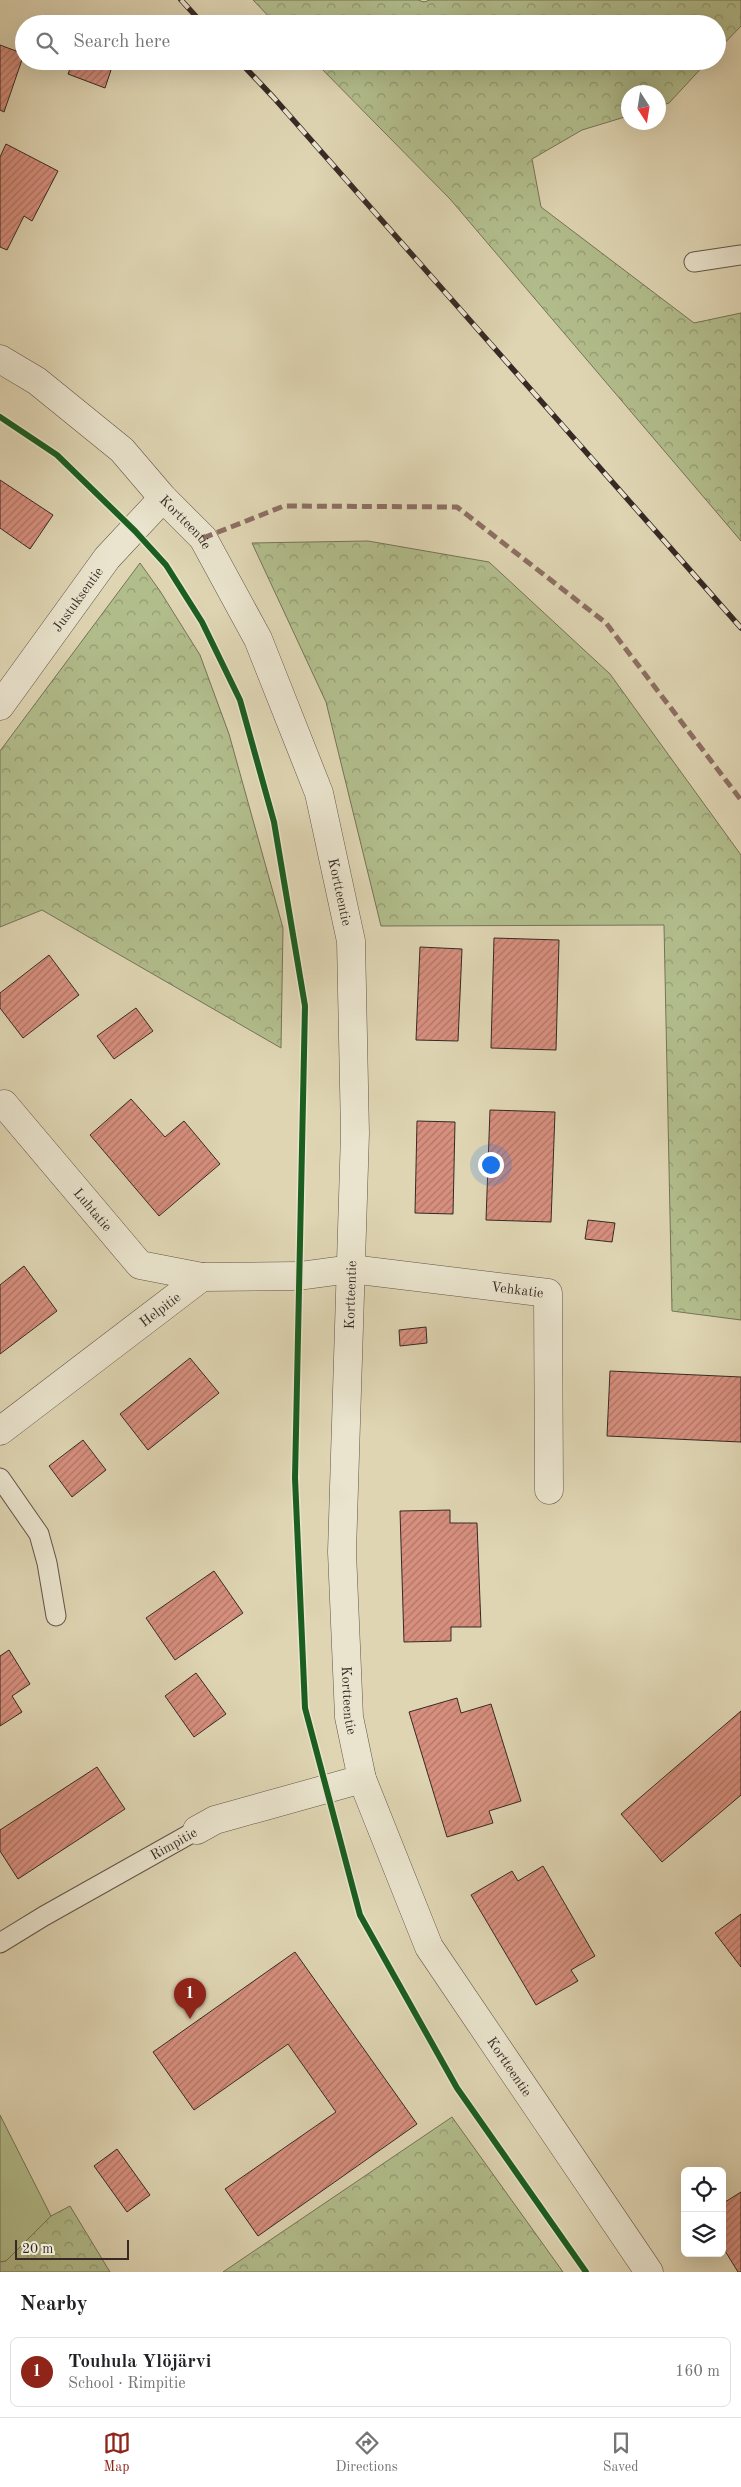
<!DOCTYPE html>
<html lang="en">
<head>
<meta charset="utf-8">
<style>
	:root { --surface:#fff; --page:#f2f2f2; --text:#202124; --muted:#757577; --line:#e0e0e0; --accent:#8f2418 }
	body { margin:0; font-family:"Old Standard TT",serif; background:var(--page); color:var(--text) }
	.controls { position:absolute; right:15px; bottom:15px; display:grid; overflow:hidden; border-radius:8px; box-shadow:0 5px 20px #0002 }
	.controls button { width:45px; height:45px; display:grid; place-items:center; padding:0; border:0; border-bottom:1px solid var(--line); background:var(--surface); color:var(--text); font:25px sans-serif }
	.compass { position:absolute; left:621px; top:85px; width:45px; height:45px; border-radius:50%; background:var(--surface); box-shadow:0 5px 20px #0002; rotate:168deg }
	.scale { position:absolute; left:15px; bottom:12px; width:114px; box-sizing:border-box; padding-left:5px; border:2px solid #372a25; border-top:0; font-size:14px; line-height:18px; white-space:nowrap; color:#372a25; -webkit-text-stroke:4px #eae4ce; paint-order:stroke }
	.you { position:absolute; left:490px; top:1164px; width:18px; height:18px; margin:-12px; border:4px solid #fff; border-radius:50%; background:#1a73e8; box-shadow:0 0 0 8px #1a73e833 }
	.badge { display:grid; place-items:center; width:32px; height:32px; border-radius:50%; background:var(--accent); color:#fff; font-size:16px; font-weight:700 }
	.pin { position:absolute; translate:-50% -41px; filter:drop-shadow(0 1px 2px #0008) }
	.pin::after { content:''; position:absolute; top:26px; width:18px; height:15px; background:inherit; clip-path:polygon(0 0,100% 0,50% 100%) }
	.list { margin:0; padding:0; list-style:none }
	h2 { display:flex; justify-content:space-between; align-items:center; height:65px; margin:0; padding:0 20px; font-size:21px }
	h2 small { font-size:16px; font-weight:400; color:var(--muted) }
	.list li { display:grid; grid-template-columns:32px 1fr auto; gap:15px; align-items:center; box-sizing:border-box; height:70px; margin:0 10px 10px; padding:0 10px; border:1px solid var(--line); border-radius:8px }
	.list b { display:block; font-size:19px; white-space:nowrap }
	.list p { margin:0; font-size:16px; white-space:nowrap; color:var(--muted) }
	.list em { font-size:16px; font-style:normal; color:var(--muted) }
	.icon { flex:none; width:28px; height:28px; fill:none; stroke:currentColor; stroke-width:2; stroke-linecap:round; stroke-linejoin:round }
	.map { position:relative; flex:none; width:741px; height:2272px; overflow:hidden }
	.search { position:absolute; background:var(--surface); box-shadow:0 5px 20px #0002; left:15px; right:15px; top:15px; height:55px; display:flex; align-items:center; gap:12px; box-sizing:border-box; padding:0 18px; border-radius:28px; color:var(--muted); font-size:19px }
	.sheet { height:145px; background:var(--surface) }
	nav { display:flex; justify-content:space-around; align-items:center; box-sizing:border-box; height:70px; border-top:1px solid var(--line); background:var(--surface); font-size:14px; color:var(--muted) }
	nav a { display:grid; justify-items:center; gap:2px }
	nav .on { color:var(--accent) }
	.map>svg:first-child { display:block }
	.grass { fill:#b2bd8c; stroke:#747458 }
	.forest { fill:url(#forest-crowns); stroke:#747458 }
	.building { fill:url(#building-hatch); stroke:#372a25 }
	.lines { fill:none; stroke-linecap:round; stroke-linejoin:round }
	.lane-casing { stroke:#615548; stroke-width:21 }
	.street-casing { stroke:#615548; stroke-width:29 }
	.lane { stroke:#eae4ce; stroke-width:19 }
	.street { stroke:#eae4ce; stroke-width:28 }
	.rail-casing { stroke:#372a25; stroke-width:5.5 }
	.rail { stroke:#eae4ce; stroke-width:4; stroke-dasharray:11; stroke-linecap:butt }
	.quiet { stroke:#8d6e63; stroke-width:5; stroke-dasharray:10 5; stroke-linecap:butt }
	.cycleway-casing { stroke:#eae4ce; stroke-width:9 }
	.cycleway { stroke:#1b5e20; stroke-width:6 }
	.labels { text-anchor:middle; stroke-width:4.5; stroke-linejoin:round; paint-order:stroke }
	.street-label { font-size:14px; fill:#372a25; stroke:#eae4ce }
</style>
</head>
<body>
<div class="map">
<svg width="741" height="2272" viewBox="0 0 741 2272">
	<defs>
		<pattern id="forest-crowns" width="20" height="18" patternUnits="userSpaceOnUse" patternTransform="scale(1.25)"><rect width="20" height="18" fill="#b2bd8c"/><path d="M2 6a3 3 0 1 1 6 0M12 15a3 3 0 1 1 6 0" fill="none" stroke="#929a72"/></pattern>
		<pattern id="building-hatch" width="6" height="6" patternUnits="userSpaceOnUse" patternTransform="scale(1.25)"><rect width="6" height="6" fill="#d78f7e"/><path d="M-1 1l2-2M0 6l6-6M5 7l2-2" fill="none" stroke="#af7567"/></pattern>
	</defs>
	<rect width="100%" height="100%" fill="#dfd5b3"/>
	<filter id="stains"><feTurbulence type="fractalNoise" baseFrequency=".004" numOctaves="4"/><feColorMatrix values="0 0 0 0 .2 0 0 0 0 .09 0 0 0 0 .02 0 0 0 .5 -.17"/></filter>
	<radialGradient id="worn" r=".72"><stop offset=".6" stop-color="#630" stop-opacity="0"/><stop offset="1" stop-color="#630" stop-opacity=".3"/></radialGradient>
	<path class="grass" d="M0,2115L51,2216L6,2261L0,2262Z"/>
	<path class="forest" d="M253,0H418L424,2L430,0H741V26L717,51V24H276Z
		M314,61H708L669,103L659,106L658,92H628V116L582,130L532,159L541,207L694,323L741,313V541L450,199Z
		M368,541L489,562L610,674L741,855V1320L672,1311L664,925L381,926L326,702L252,543Z
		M140,563L160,591L200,655L229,734L283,928L281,1048L42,910L0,927V751Z
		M452,2117L563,2272H223Z
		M70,2206L110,2272H0V2262L6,2261L51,2216Z"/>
	<path class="building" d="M0,45L24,54L4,112L0,110Z
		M73,61H114L105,88L68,74Z
		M6,144L58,171L32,221L24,216L7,250L0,247V157Z
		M0,480L53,515L30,549L0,528Z
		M494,938L559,940L556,1050L491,1048Z
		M420,947L462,949L458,1041L416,1040Z
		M49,955L79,995L23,1038L0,1008V993Z
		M136,1008L153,1031L114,1059L97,1036Z
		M131,1099L165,1137L184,1121L220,1164L159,1216L90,1135Z
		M490,1110L555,1112L551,1222L486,1220Z
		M417,1121L455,1122L453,1214L415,1213Z
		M588,1220L615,1223L612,1242L585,1239Z
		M24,1266L57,1311L0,1354V1285Z
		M426,1327L427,1343L400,1346L399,1330Z
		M190,1358L219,1393L148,1450L120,1414Z
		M610,1371L741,1377V1442L607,1436Z
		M83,1440L106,1470L72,1497L49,1466Z
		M450,1510V1523H477L481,1627H451V1641L404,1642L400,1511Z
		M214,1571L243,1613L175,1660L146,1618Z
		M9,1650L30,1684L12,1696L22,1712L0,1726V1656Z
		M196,1673L226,1714L194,1737L165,1696Z
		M457,1698L461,1713L491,1704L521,1801L489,1811L493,1823L447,1837L409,1712Z
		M741,1711V1795L662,1862L621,1814Z
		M97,1767L125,1809L18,1879L0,1851V1830Z
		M543,1866L595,1956L571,1970L578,1981L536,2005L471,1895L512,1871L518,1881Z
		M741,1914V1967L715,1933Z
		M295,1952L417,2124L258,2236L225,2189L336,2112L288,2044L194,2110L153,2052Z
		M117,2149L150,2195L127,2212L94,2166Z
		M741,2192V2272H738L722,2246V2230L725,2229L722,2224V2204Z"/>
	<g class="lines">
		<g class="lane-casing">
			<g id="lane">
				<path d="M694,262L741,255"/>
				<path d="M0,1478L39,1534L47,1563L56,1616"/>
				<path id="s1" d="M0,1943L44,1916L197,1830"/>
			</g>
		</g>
		<g class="street-casing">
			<g id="street">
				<path id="s2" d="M0,359L37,381L122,450L163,498L203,538L258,639L319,793L351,941L355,1133L342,1552L349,1717L362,1779L429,1947L649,2272"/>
				<path id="s3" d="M0,706L107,558L163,498"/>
				<path id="s4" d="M4,1104L140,1265L202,1277"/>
				<path id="s5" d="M0,1431L202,1277L299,1276L351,1269L548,1293L549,1490"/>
				<path d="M197,1830L215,1820L362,1779"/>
			</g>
		</g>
		<use href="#lane" class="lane"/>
		<use href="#street" class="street"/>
		<g class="rail-casing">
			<path id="rail" d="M181,0L203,24
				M239,61L274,98L741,628"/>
		</g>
		<use href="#rail" class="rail"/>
		<path class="quiet" d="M203,538L284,506L457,507L606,623L741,800"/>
		<g class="cycleway-casing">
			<path id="cycleway" d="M0,417L57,455L135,531L166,565L202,622L240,700L274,822L305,1006L295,1478L305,1708L360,1915L457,2088L586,2272"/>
		</g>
		<use href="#cycleway" class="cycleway"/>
	</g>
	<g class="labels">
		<g class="street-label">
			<text dy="5" stroke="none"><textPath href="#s2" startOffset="249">Kortteentie</textPath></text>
			<text dy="5" stroke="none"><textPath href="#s3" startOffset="132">Justuksentie</textPath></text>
			<text dy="5" stroke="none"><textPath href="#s2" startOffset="654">Kortteentie</textPath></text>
			<text dy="5" stroke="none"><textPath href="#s4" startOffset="138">Luhtatie</textPath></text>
			<text dy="5" stroke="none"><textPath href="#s5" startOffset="571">Vehkatie</textPath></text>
			<text transform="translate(350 1295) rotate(-88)" y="5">Kortteentie</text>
			<text dy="5" stroke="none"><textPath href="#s5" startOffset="201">Helpitie</textPath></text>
			<text dy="5" stroke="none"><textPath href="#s2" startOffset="1464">Kortteentie</textPath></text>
			<text dy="5" stroke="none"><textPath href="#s1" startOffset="200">Rimpitie</textPath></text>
			<text dy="5" stroke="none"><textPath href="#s2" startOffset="1869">Kortteentie</textPath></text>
		</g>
	</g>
	<rect width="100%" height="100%" filter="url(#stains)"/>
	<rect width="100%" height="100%" fill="url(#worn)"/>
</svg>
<div class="controls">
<button><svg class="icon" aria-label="locate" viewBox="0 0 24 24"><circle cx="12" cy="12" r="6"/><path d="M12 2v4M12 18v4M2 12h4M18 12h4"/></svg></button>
<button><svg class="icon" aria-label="layers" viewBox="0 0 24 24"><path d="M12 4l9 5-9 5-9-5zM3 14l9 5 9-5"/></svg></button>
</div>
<svg class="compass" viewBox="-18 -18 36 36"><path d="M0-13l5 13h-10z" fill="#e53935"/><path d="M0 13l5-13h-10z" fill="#757577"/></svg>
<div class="scale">20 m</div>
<div class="you"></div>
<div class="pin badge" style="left:190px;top:2019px">1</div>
<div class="search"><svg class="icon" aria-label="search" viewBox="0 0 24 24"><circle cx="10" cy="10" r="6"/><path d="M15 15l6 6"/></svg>Search here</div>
</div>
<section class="sheet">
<h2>Nearby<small></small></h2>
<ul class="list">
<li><span class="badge">1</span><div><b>Touhula Ylöjärvi</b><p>School · Rimpitie</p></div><em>160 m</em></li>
</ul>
</section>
<nav>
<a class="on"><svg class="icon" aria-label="map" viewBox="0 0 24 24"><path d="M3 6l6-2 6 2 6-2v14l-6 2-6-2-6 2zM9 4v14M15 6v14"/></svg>Map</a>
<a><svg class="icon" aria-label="directions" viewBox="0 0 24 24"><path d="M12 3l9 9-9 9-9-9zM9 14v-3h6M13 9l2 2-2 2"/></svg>Directions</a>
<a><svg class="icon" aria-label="saved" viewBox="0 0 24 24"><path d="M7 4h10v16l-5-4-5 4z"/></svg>Saved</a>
</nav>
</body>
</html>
